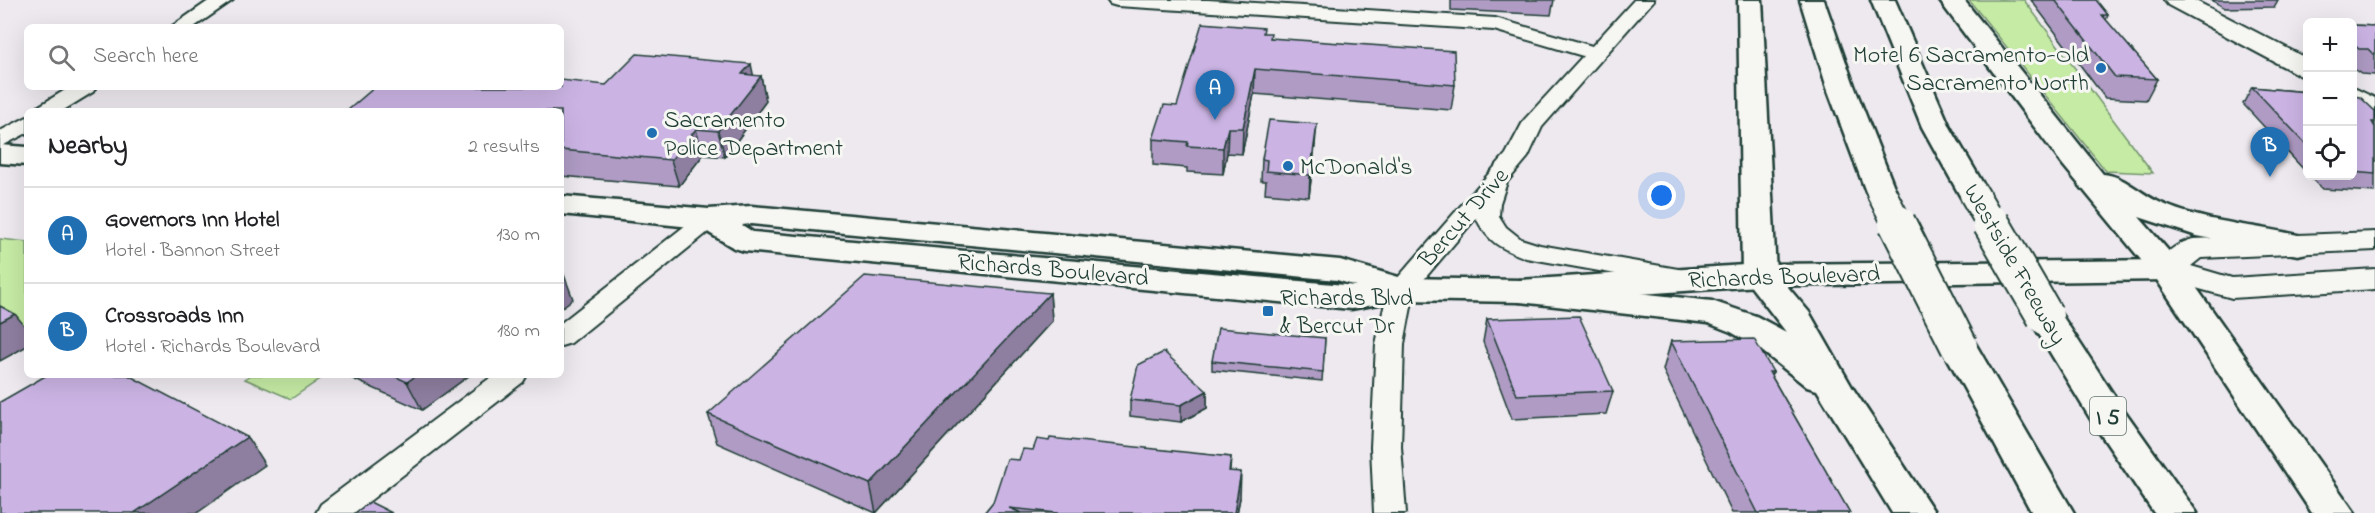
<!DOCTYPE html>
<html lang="en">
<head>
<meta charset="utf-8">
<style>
	:root { --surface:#fff; --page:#f6f6f6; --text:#202124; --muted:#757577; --line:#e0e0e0; --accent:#1f6fb2 }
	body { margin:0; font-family:"Indie Flower",sans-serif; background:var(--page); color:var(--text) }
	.controls { position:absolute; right:18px; top:18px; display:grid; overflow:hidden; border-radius:9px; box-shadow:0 6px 24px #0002 }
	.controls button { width:54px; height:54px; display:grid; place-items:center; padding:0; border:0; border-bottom:2px solid var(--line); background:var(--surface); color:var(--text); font:30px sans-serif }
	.you { position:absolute; left:1662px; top:196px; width:21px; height:21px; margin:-15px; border:4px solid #fff; border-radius:50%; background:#1a73e8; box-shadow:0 0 0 9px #1a73e833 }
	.badge { display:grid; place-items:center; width:39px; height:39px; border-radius:50%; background:var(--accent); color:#fff; font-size:20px; font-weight:700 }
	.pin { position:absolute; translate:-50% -50px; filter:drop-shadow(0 2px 3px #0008) }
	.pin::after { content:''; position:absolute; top:32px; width:21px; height:18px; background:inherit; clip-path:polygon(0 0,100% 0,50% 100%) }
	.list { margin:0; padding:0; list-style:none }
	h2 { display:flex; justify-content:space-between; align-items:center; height:78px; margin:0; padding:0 24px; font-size:26px }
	h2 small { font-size:20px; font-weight:400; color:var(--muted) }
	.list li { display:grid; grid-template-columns:39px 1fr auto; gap:18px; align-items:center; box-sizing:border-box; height:96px; padding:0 24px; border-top:2px solid var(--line) }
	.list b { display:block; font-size:22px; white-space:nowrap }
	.list p { margin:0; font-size:20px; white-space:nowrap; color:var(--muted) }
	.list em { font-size:20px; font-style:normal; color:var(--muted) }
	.icon { flex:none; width:33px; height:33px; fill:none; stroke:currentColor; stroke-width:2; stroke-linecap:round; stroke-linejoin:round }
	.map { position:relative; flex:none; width:2375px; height:513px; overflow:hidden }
	.search { position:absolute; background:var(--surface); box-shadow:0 6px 24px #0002; left:24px; top:24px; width:540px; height:66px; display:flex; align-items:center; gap:15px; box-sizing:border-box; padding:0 21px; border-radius:9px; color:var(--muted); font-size:22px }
	.panel { position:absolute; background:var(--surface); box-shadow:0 6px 24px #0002; left:24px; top:108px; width:540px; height:270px; border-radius:9px }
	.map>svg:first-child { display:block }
	.green { fill:#c6eba5; stroke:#72946c; stroke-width:1.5 }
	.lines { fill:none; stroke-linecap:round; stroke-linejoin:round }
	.minor-casing { stroke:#1f3d34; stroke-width:4 }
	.tertiary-casing { stroke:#1f3d34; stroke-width:4 }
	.primary-casing { stroke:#1f3d34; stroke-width:5 }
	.motorway-casing { stroke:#1f3d34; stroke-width:5 }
	.minor { fill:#f6f6f2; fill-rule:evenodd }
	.tertiary { fill:#f6f6f2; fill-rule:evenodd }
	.primary { fill:#f6f6f2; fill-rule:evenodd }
	.motorway { fill:#f6f6f2; fill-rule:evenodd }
	.motorway-bridge-far1-casing { stroke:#1f3d34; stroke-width:32; stroke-linecap:butt }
	.motorway-bridge-casing { stroke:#1f3d34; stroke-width:40; stroke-linecap:butt }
	.motorway-bridge-far1 { stroke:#f6f6f2; stroke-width:28 }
	.motorway-bridge { stroke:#f6f6f2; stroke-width:36 }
	.wall { fill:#af9bc4; stroke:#1f3d34; stroke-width:1.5 }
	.shaded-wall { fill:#8e7ea0; stroke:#1f3d34; stroke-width:1.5 }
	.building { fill:#cbb4e4; stroke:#1f3d34; stroke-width:1.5 }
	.poi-dot { fill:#1f6fb2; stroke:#f6f6f2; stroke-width:2 }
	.labels { text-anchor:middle; stroke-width:6; stroke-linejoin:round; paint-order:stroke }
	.shield { fill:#f6f6f2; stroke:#60746d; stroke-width:1.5 }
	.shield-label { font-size:22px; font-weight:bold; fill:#1f3d34 }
	.poi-label { font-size:24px; fill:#1f3d34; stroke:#f6f6f2; text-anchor:start }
	.street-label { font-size:24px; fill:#1f3d34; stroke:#f6f6f2 }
</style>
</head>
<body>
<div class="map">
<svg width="2375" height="513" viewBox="0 0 2375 513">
	<rect width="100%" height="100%" fill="#ede9ef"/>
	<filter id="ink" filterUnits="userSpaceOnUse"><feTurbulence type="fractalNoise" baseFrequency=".0167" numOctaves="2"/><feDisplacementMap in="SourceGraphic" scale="12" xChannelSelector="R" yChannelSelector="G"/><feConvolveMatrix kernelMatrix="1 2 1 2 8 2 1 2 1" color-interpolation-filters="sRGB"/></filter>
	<g filter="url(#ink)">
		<path class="green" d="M1969,0H2024L2153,173L2106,171Z
			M0,239L27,242V337L0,323Z
			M251,375H326L291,399L245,379Z"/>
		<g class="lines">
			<g class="minor-casing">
				<path id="minor" d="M210,0H233L194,27H171Z
					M1107,0H1208L1495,18L1592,46L1634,0H1654L1542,127L1528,157L1507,182L1500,203L1499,216L1506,227L1521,239L1540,245L1678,269L1687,271L1691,277L1687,283L1678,285L1526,258C1500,248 1489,243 1476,218L1414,291L1404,344L1401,447L1406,513H1374L1371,447L1376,344L1388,289L1506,154L1524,120L1583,56L1494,30L1117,6L1110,4Z
					M70,87H96L93,92L62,111H36L39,106Z
					M27,117V133L0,147V131Z
					M709,212L718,214L721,219L718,224L571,343L561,346V323L700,214Z
					M494,375H527L523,382L354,513H316L321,504Z"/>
			</g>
			<g class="tertiary-casing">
				<path id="tertiary" d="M2164,0H2194L2308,59V78L2299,75L2168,5Z
					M2352,87L2375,98V117L2365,115L2352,107Z
					M2375,232V250L2201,258L2191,266L2232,278L2375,269V289L2232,298L2156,277L2151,270C2160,256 2177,243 2193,239Z"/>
			</g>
			<g class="primary-casing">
				<path id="primary" d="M0,145L27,147V165L0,163Z
					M561,196L709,209L751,206L1340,260L1402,278L1520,280L1759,264L2167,260L2179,263L2184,270L2179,277L2167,280L1759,286L1520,302L1401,300L1351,309L745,251L734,248L701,228L561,214ZM751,224L1337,280L1356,286L753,232L742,225Z"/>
			</g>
			<g class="motorway-casing">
				<path id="motorway" d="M1738,0H1762L1776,273L1809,312L1852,387L1935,513H1892L1817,390L1807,387L1757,347L1731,332L1708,323L1520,302L1508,299L1503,291L1508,283L1520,280L1712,301L1756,316L1786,332L1742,275Z
					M1800,0H1824L1855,88L1896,192L1892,199L1881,201L1870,199L1866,192L1827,88Z
					M1871,0H1895L1950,127L1989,194L1985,201L1974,203L1963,201L1959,194L1922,127Z
					M1939,0H1964L2103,174C2123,175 2142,195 2161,203C2208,224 2260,225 2310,238L2314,245L2310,252L2298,255L2197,236L2139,217L2179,263L2355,513H2312L2155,277L2063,165Z
					M2045,305L2057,308L2119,403L2197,513H2154L2093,423L2028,316L2033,308Z
					M1959,334L1972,338L2074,513H2032L1941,346L1946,338Z"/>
			</g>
			<use href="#minor" class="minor"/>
			<use href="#tertiary" class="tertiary"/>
			<use href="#primary" class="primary"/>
			<use href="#motorway" class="motorway"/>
			<g class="motorway-bridge-far1-casing">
				<path id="motorway-bridge-far1" d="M1881,192L1898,225
					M1974,194L1992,225"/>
			</g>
			<g class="motorway-bridge-casing">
				<path id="motorway-bridge" d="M1897,223L1959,346
					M1991,223L2045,316"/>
			</g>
			<use href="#motorway-bridge-far1" class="motorway-bridge-far1"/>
			<use href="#motorway-bridge" class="motorway-bridge"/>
		</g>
		<path class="wall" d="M1451,0H1554L1551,15L1451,10Z
			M2031,0H2096L2108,15L2106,20L2157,79L2146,100L2105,98Z
			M2211,0H2278L2274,7L2225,8Z
			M2352,25L2375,26V75L2361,74L2355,70L2352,69Z
			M1264,33L1271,38L1455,85L1451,110L1254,94L1242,154L1227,153L1223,174L1187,172V168L1153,165V139L1177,106Z
			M754,76H761L766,101L725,157L703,155L679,186L561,176V111L606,85Z
			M2252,87L2307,92V173L2243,104Z
			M2352,96L2375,111V192L2322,189L2309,176H2352Z
			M1315,145L1309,197L1265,193L1266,181H1261L1262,159Z
			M1050,293L1052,321L876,513L717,443L708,414Z
			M1487,319L1613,391L1606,414L1512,419L1483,342Z
			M1325,338L1322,381L1212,370V361Z
			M1671,341L1773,372L1771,375L1850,513H1732L1663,370Z
			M344,375H470L422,410Z
			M1207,391V408L1181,422L1130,416V400Z
			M1049,441L1231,457L1230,471L1240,498L1237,513H984L993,502L1019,460Z"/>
		<path class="shaded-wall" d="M751,64L755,83L761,76L766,101L725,157L718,131L742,74Z
			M1255,69L1254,94L1242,154L1243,128Z
			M1317,124L1315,145L1309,197L1310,175Z
			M1228,128L1227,153L1223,174V148Z
			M696,129L703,155L679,186L671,160Z
			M563,272L573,299L561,308V273Z
			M1050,293L1052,321L876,513L870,484Z
			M15,314L27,329V346L0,361V322Z
			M417,375H470L422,410L407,382Z
			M1207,391V408L1181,422V405Z
			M247,437L265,465L197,513H134Z
			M1241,472L1240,498L1237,513H1234Z"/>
		<path class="building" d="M2055,0H2096L2108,15H2102L2157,79L2115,77Z
			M1202,23L1264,28L1263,33H1271L1270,38L1454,51L1455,85L1255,69L1243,128H1228L1223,148L1187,146L1188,142L1153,139L1164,105L1177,106Z
			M2352,25L2375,26V54H2373L2368,49H2359L2352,43Z
			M637,54L751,64L742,74L761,76L718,131L696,129L671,160L561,150V111H347L375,87H561V80L606,85Z
			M2252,87L2307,92V145Z
			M2352,96L2360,97L2375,111V122H2372L2375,127V174L2352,172Z
			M1269,120L1317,124L1310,175L1266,171L1267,160L1262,159Z
			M865,276L1050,293L870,484L708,414Z
			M0,306L15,314L0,322Z
			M1579,316L1613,391L1517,395L1487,319Z
			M1218,328L1325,338L1323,372L1212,361Z
			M1754,339L1773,372H1769L1850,513H1758L1671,341Z
			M1164,352L1207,391L1181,405L1130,400L1138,365Z
			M47,375H128L247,437L134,513H0V402Z
			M392,375H417L407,382Z
			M1050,438L1231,457L1229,471L1241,472L1234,513H1057L1009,508L1022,513H984L993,502L1007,459L1019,460L1023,449L1033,450L1037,439L1049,441Z
			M370,502L392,513H355Z"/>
	</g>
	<g class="poi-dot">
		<circle cx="2101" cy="68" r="6"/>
		<circle cx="652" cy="133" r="6"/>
		<circle cx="1288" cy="166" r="6"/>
		<rect x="1262" y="305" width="12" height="12" rx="3"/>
	</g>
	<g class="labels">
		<rect class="shield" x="2090" y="397" width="36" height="38" rx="4.5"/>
		<g class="shield-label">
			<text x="2108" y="424">I 5</text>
		</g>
		<g class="poi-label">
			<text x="2089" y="62" text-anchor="end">Motel 6 Sacramento-Old<tspan x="2089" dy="28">Sacramento North</tspan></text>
			<text x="664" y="127">Sacramento<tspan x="664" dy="28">Police Department</tspan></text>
			<text x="1300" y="174">McDonald's</text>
			<text x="1280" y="305">Richards Blvd<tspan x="1280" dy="28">&amp; Bercut Dr</tspan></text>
		</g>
		<g class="street-label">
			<text transform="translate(1463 217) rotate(-49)" y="8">Bercut Drive</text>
			<text transform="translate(2016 264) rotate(60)" y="8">Westside Freeway</text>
			<text transform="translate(1053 269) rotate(5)" y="8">Richards Boulevard</text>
			<text transform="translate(1784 276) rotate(-2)" y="8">Richards Boulevard</text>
		</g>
	</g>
</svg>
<div class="controls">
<button>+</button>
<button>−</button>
<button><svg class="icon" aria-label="locate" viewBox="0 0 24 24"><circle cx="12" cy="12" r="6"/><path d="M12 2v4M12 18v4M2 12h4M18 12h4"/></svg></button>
</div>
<div class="you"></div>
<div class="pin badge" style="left:1215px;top:120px">A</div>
<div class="pin badge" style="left:2270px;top:177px">B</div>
<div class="search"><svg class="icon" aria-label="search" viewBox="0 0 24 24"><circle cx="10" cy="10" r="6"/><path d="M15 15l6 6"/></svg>Search here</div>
<section class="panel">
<h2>Nearby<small>2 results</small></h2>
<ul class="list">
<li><span class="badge">A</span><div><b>Governors Inn Hotel</b><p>Hotel · Bannon Street</p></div><em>130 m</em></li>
<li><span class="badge">B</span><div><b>Crossroads Inn</b><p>Hotel · Richards Boulevard</p></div><em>180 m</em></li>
</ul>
</section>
</div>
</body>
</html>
